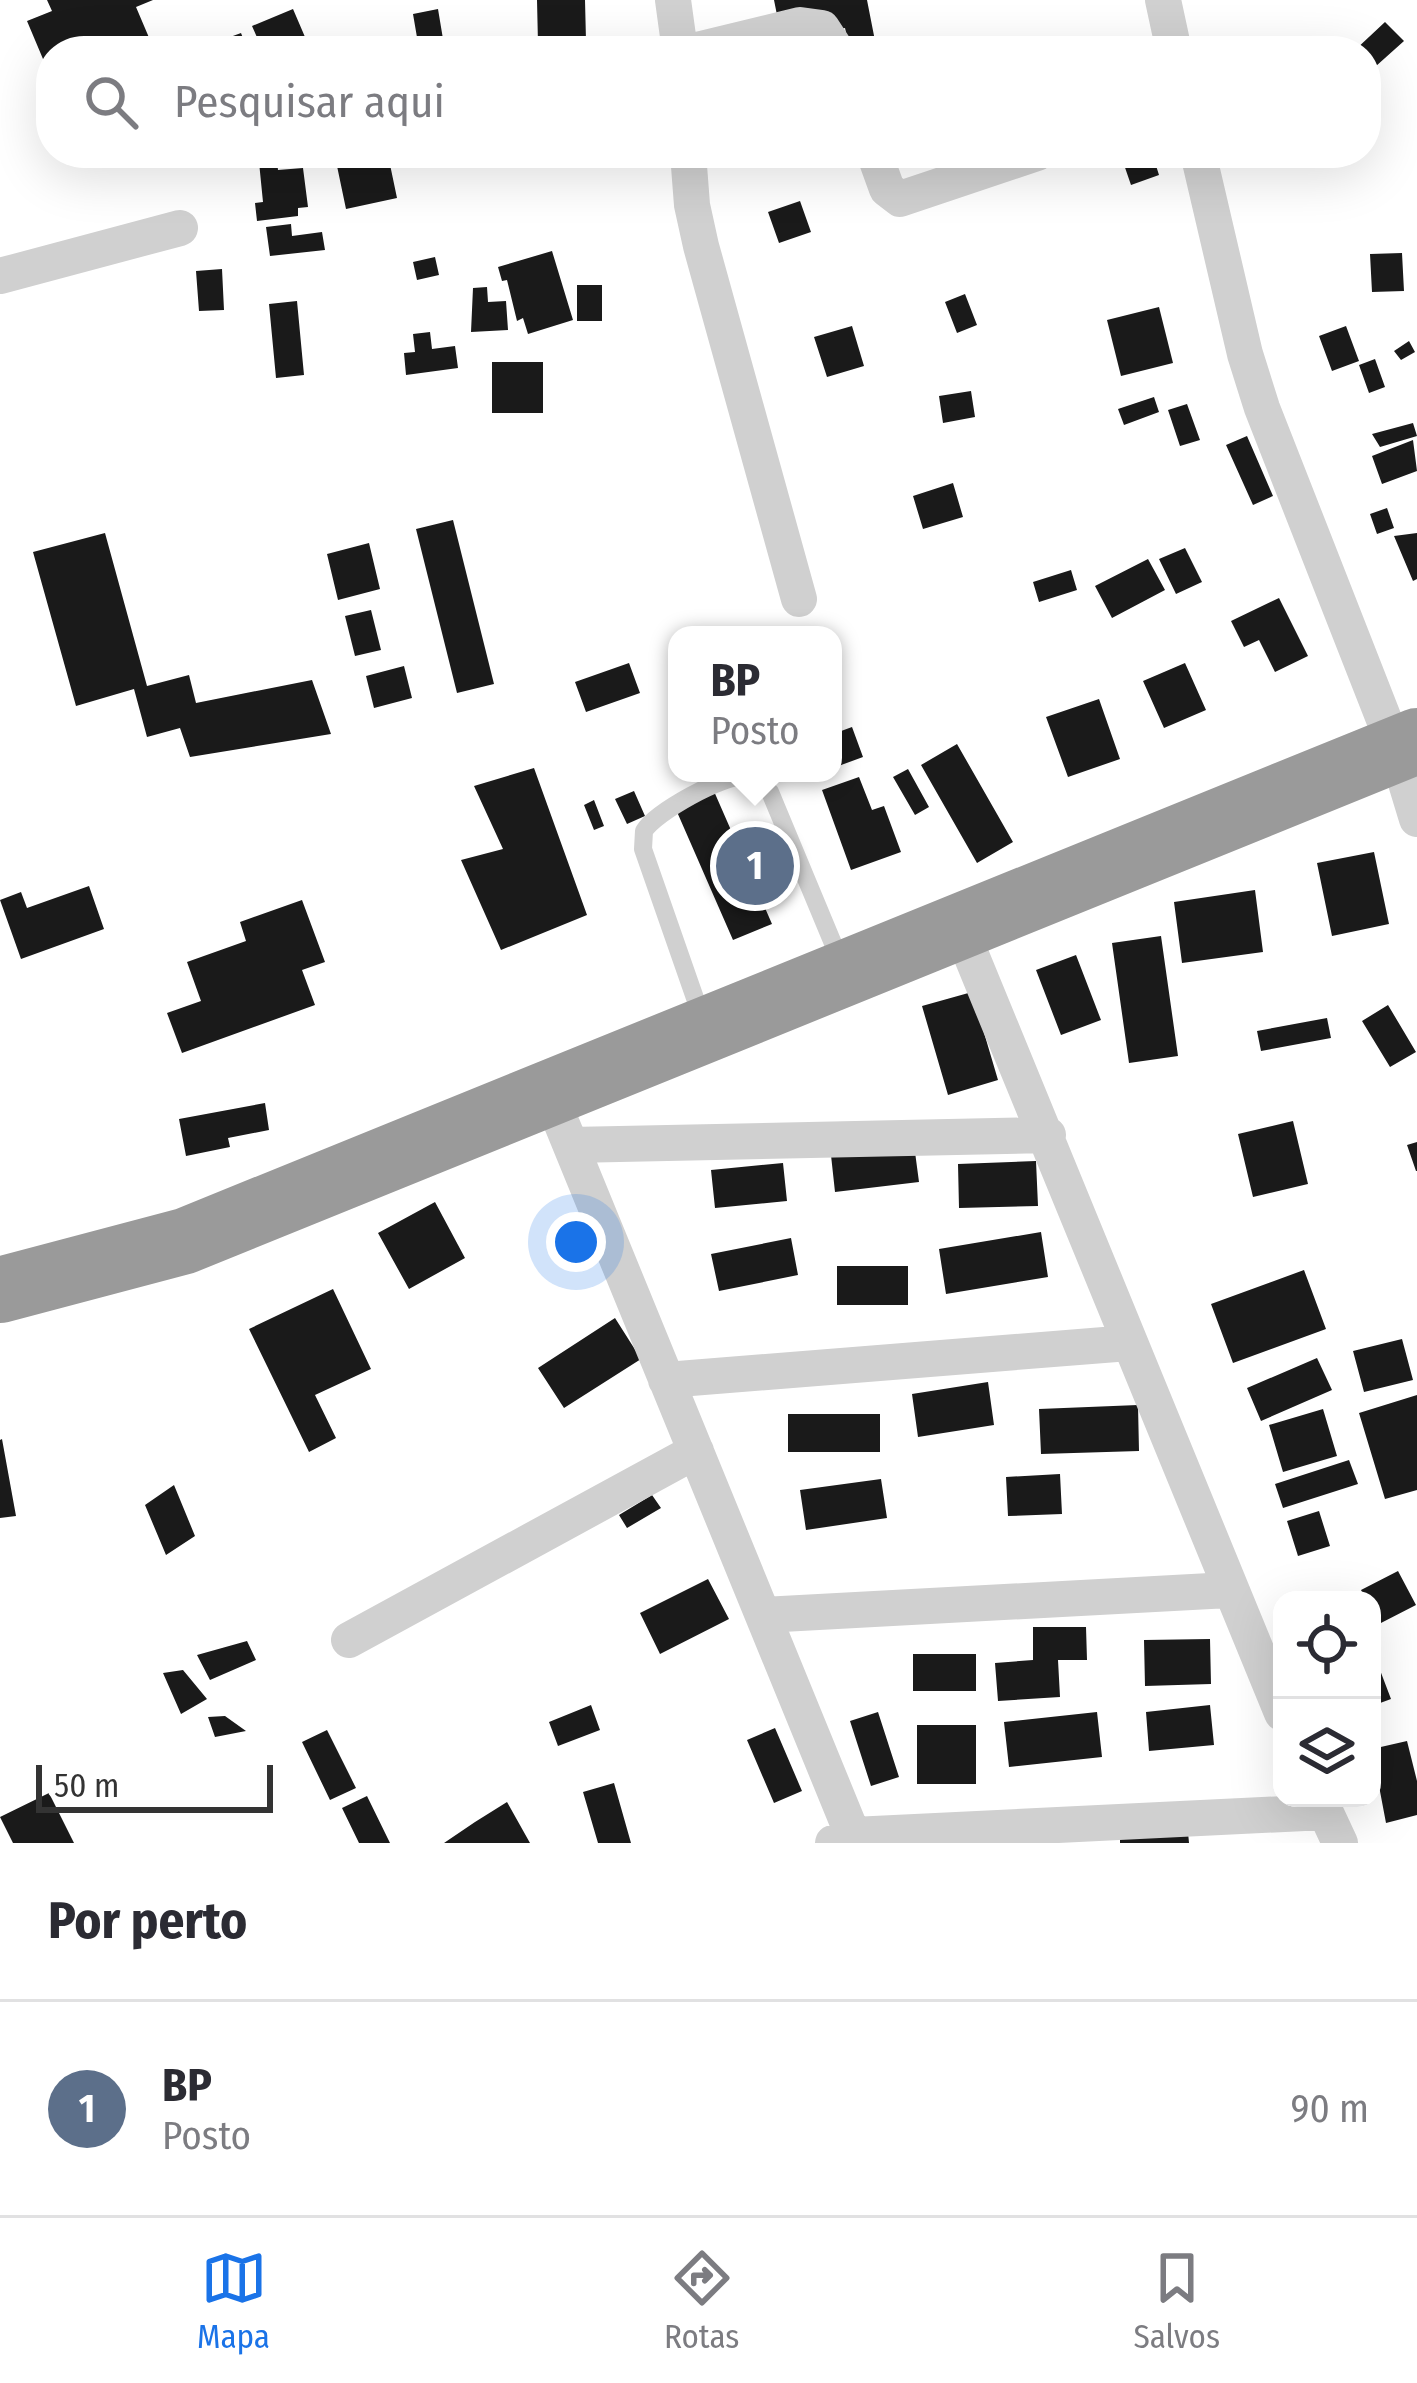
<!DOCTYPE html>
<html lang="pt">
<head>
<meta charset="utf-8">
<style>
	:root { --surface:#fff; --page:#f7f7f7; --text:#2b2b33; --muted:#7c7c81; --line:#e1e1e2; --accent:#1a73e8 }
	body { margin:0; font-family:"Fira Sans Condensed",sans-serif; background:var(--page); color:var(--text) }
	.controls { position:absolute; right:36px; bottom:36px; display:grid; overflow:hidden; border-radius:24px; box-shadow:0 12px 48px #0002 }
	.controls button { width:108px; height:108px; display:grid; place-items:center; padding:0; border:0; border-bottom:3px solid var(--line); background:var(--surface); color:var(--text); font:60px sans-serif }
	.scale { position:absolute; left:36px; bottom:30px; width:237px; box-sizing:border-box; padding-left:12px; border:6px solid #333; border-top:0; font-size:33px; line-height:42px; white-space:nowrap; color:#333; -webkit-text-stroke:9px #fff; paint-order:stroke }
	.you { position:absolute; left:576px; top:1242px; width:42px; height:42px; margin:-30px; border:9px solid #fff; border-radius:50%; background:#1a73e8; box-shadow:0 0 0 18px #1a73e833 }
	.badge { display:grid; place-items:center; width:78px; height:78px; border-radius:50%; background:var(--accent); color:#fff; font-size:39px; font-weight:700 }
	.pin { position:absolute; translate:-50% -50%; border:6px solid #fff; box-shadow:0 3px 12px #0006 }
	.popup { position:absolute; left:668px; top:626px; width:174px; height:156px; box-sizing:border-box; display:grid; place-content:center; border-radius:24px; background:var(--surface); filter:drop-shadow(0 3px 9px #0005); font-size:39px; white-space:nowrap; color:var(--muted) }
	.popup b { font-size:45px; color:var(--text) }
	.popup::after { content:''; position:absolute; left:50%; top:100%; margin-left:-24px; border:24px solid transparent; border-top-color:var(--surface) }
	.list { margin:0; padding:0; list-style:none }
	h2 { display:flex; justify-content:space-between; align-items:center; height:156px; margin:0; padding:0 48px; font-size:51px }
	h2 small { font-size:39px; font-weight:400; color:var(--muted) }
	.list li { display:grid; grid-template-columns:78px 1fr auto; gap:36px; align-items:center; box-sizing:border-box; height:216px; padding:0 48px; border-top:3px solid var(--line) }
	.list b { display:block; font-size:45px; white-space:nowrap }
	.list p { margin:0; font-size:39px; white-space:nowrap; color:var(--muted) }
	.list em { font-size:39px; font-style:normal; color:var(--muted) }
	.icon { flex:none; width:66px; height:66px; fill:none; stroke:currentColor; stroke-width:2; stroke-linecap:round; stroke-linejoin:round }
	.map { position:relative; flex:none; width:1417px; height:1843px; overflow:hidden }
	.search { position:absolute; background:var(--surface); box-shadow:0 12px 48px #0002; left:36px; right:36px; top:36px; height:132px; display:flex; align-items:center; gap:30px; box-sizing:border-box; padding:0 42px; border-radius:48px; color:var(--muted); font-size:45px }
	.sheet { height:372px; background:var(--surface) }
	nav { display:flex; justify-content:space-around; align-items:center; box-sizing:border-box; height:168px; border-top:3px solid var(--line); background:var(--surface); font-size:33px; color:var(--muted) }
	nav a { display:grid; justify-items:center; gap:6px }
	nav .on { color:var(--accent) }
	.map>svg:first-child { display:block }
	.building { fill:#1a1a1a }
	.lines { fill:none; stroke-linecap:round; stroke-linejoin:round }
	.lane { stroke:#d0d0d0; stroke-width:18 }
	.street { stroke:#d0d0d0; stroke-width:36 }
	.highway { stroke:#9a9a9a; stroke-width:66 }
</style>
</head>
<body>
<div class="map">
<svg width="1417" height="1843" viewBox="0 0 1417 1843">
	<rect width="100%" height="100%" fill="#fff"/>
	<path class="building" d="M47,0H153L136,7L153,47L143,51H51V78L27,21L52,11Z
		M537,0H585L586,41L591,51H562L586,41L538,44Z
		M774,0H867L877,51H850L845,28L782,40Z
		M293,9L308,44L290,51H263L252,26Z
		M438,9L444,45L419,49L413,14Z
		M1385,22L1404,41L1366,75V51H1354Z
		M241,33L248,51H226L222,40Z
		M335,40L339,51H309Z
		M1120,153H1152L1159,175L1131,185Z
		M388,155L397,198L346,209L337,166Z
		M277,161L278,170L303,168L308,207L298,208V216L257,221L255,203L263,202L259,162Z
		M800,201L811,232L779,243L768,212Z
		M291,224L292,236L322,232L325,250L270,256L266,227Z
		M552,251L573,320L528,334L523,318L517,321L507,280L502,281L498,267Z
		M1402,253L1404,291L1372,292L1370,254Z
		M435,257L439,275L417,280L413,262Z
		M222,269L224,310L199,311L196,271Z
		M577,285H602V321H577Z
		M487,287L488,302L506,301L508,330L471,332L473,288Z
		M965,294L977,325L957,333L945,302Z
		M297,301L304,375L276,378L269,304Z
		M1159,307L1173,363L1121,376L1107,320Z
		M852,326L864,366L827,377L814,337Z
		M1346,326L1359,361L1332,371L1319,336Z
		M430,332L432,349L455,346L458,368L406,375L404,353L415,352L413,334Z
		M1409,341L1415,352L1401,360L1394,351Z
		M1375,359L1385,387L1369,393L1359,365Z
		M492,362H543V413H492Z
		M971,391L975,417L943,423L939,396Z
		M1154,397L1159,412L1124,425L1118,409Z
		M1187,404L1200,440L1180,446L1168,410Z
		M1413,423L1417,436L1380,447L1372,434Z
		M1247,436L1273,496L1253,505L1226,445Z
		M1413,440L1417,471L1382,484L1372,456Z
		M953,483L963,517L923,529L913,496Z
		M1387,508L1394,528L1377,534L1370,514Z
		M453,520L494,684L457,693L416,529Z
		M105,533L147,686L189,675L196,703L312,680L331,734L190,757L180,728L147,737L134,689L76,706L33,552Z
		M1417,533V579L1413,581L1394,536Z
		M369,543L380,589L338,600L327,554Z
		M1185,548L1202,582L1176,594L1159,559Z
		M1148,559L1165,590L1112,618L1095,586Z
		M1071,570L1077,590L1039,602L1033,582Z
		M1279,598L1308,656L1275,672L1259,640L1244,647L1231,621Z
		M371,610L381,650L355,656L345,616Z
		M629,663L640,693L586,712L575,682Z
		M1185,663L1206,710L1164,728L1143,681Z
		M404,666L412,698L374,708L366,676Z
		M1099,699L1120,759L1068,777L1046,717Z
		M852,727L863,757L833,768V734Z
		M957,744L1013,842L977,863L921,765Z
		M534,768L587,915L501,950L461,860L503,849L474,786Z
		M908,769L929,807L915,815L893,777Z
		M859,777L872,810L884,806L901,852L851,870L822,790Z
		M713,789L772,924L733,940L674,805Z
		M634,791L645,816L627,824L615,799Z
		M594,800L604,826L594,830L584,805Z
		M1374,852L1389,924L1332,936L1317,863Z
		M89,886L104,929L21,959L0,900L21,892L27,908Z
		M1255,890L1263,952L1182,963L1174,902Z
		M302,900L325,962L302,970L315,1005L182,1053L167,1013L201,1001L187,962L246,941L240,922Z
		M1161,936L1178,1056L1129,1063L1112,943Z
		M1076,955L1101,1020L1061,1035L1036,970Z
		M972,992L998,1080L948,1095L922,1006Z
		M1388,1005L1416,1052L1390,1067L1362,1021Z
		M1327,1018L1331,1038L1261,1051L1257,1031Z
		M265,1103L269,1130L228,1138L230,1147L186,1156L179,1119Z
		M1293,1121L1308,1184L1253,1197L1238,1134Z
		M913,1137L919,1182L835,1192L830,1146Z
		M1417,1142V1171H1416L1407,1145Z
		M1036,1161L1038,1206L959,1208L958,1164Z
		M783,1163L787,1201L715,1208L711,1170Z
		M435,1202L465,1258L409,1289L378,1233Z
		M1041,1232L1048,1277L946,1294L939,1249Z
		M791,1238L798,1275L719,1291L711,1254Z
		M837,1266H908V1305H837Z
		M1304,1270L1326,1329L1233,1363L1211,1304Z
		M333,1289L371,1369L315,1395L336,1438L309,1452L249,1329Z
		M615,1318L641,1359L564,1408L538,1368Z
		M1402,1339L1413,1380L1364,1392L1353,1351Z
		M1317,1358L1332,1390L1261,1421L1247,1388Z
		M988,1382L994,1425L918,1437L912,1394Z
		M1417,1395V1490L1385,1499L1359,1413Z
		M1138,1405L1139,1451L1041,1454L1039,1409Z
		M1323,1409L1337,1456L1283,1472L1269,1425Z
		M788,1414H880V1452H788Z
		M2,1439L16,1516L0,1518V1440Z
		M1349,1460L1358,1484L1283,1508L1275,1484Z
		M1060,1474L1062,1514L1008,1516L1006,1477Z
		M881,1479L887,1518L806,1530L800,1490Z
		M174,1485L195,1536L166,1555L145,1505Z
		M652,1495L661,1508L627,1528L619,1515Z
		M1319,1511L1330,1546L1298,1556L1287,1521Z
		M1398,1571L1416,1605L1379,1624L1372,1611V1600H1366L1361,1590Z
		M708,1579L729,1619L660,1654L640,1613Z
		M1033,1627H1086L1087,1660H1058L1060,1697L998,1701L995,1663L1033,1660Z
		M1210,1639L1211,1684L1145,1686L1144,1640Z
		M247,1641L256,1660L210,1680L197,1655Z
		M1372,1649L1391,1699L1372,1706Z
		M913,1654H976V1691H913Z
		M183,1670L207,1699L181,1714L163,1673Z
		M591,1705L600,1730L558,1746L549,1722Z
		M1210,1705L1214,1745L1149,1751L1146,1712Z
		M878,1712L899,1777L871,1786L850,1721Z
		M1097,1712L1102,1757L1009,1767L1004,1722Z
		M225,1716L246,1731L215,1737L208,1717Z
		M917,1725H976V1784H917Z
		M775,1728L802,1791L774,1803L747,1740Z
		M327,1730L356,1788L330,1800L302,1742Z
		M1407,1741L1417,1781V1815L1386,1823L1372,1749Z
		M614,1783L631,1843H598L583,1792Z
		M49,1793L74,1843H13L0,1817Z
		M367,1796L390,1843H359L342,1808Z
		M507,1802L530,1843H444L475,1822Z
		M1188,1832L1189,1843H1120V1835Z"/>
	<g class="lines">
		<path class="lane" d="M703,1021L643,849L644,831C656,812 722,775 746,776C757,777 762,785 770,792L842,965"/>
		<path class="street" d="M673,0L680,51
			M1163,0L1174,51
			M693,51L800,25L822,28L837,51
			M688,153L692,205L701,246L799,599
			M874,153L887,189L900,199L1037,153
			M1198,153L1245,354L1262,408L1396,750L1417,819
			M0,276L180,228
			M960,928L1282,1713
			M550,1095L856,1843
			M571,1145L1048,1135
			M666,1380L1129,1343
			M763,1615L1229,1590
			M349,1640L696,1451
			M1319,1798L1340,1843
			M833,1843L853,1835L1325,1812"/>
		<path class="highway" d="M0,1290L185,1241L1417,741"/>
	</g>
</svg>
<div class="controls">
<button><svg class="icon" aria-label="locate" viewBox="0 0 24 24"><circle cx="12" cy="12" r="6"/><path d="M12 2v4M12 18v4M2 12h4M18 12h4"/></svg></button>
<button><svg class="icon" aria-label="layers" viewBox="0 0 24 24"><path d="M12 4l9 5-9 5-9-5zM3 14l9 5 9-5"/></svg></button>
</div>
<div class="scale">50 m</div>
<div class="you"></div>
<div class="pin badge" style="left:755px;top:866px;background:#5c6f8a">1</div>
<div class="popup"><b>BP</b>Posto</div>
<div class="search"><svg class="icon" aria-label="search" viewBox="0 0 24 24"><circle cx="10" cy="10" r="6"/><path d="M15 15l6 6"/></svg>Pesquisar aqui</div>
</div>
<section class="sheet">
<h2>Por perto<small></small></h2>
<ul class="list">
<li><span class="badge" style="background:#5c6f8a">1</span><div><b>BP</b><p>Posto</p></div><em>90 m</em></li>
</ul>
</section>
<nav>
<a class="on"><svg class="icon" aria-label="map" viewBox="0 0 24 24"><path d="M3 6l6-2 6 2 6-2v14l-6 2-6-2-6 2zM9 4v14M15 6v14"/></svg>Mapa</a>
<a><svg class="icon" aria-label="directions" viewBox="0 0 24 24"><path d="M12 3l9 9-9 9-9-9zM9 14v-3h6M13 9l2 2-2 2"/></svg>Rotas</a>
<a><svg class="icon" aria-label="saved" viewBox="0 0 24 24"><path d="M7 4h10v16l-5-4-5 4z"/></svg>Salvos</a>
</nav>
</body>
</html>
